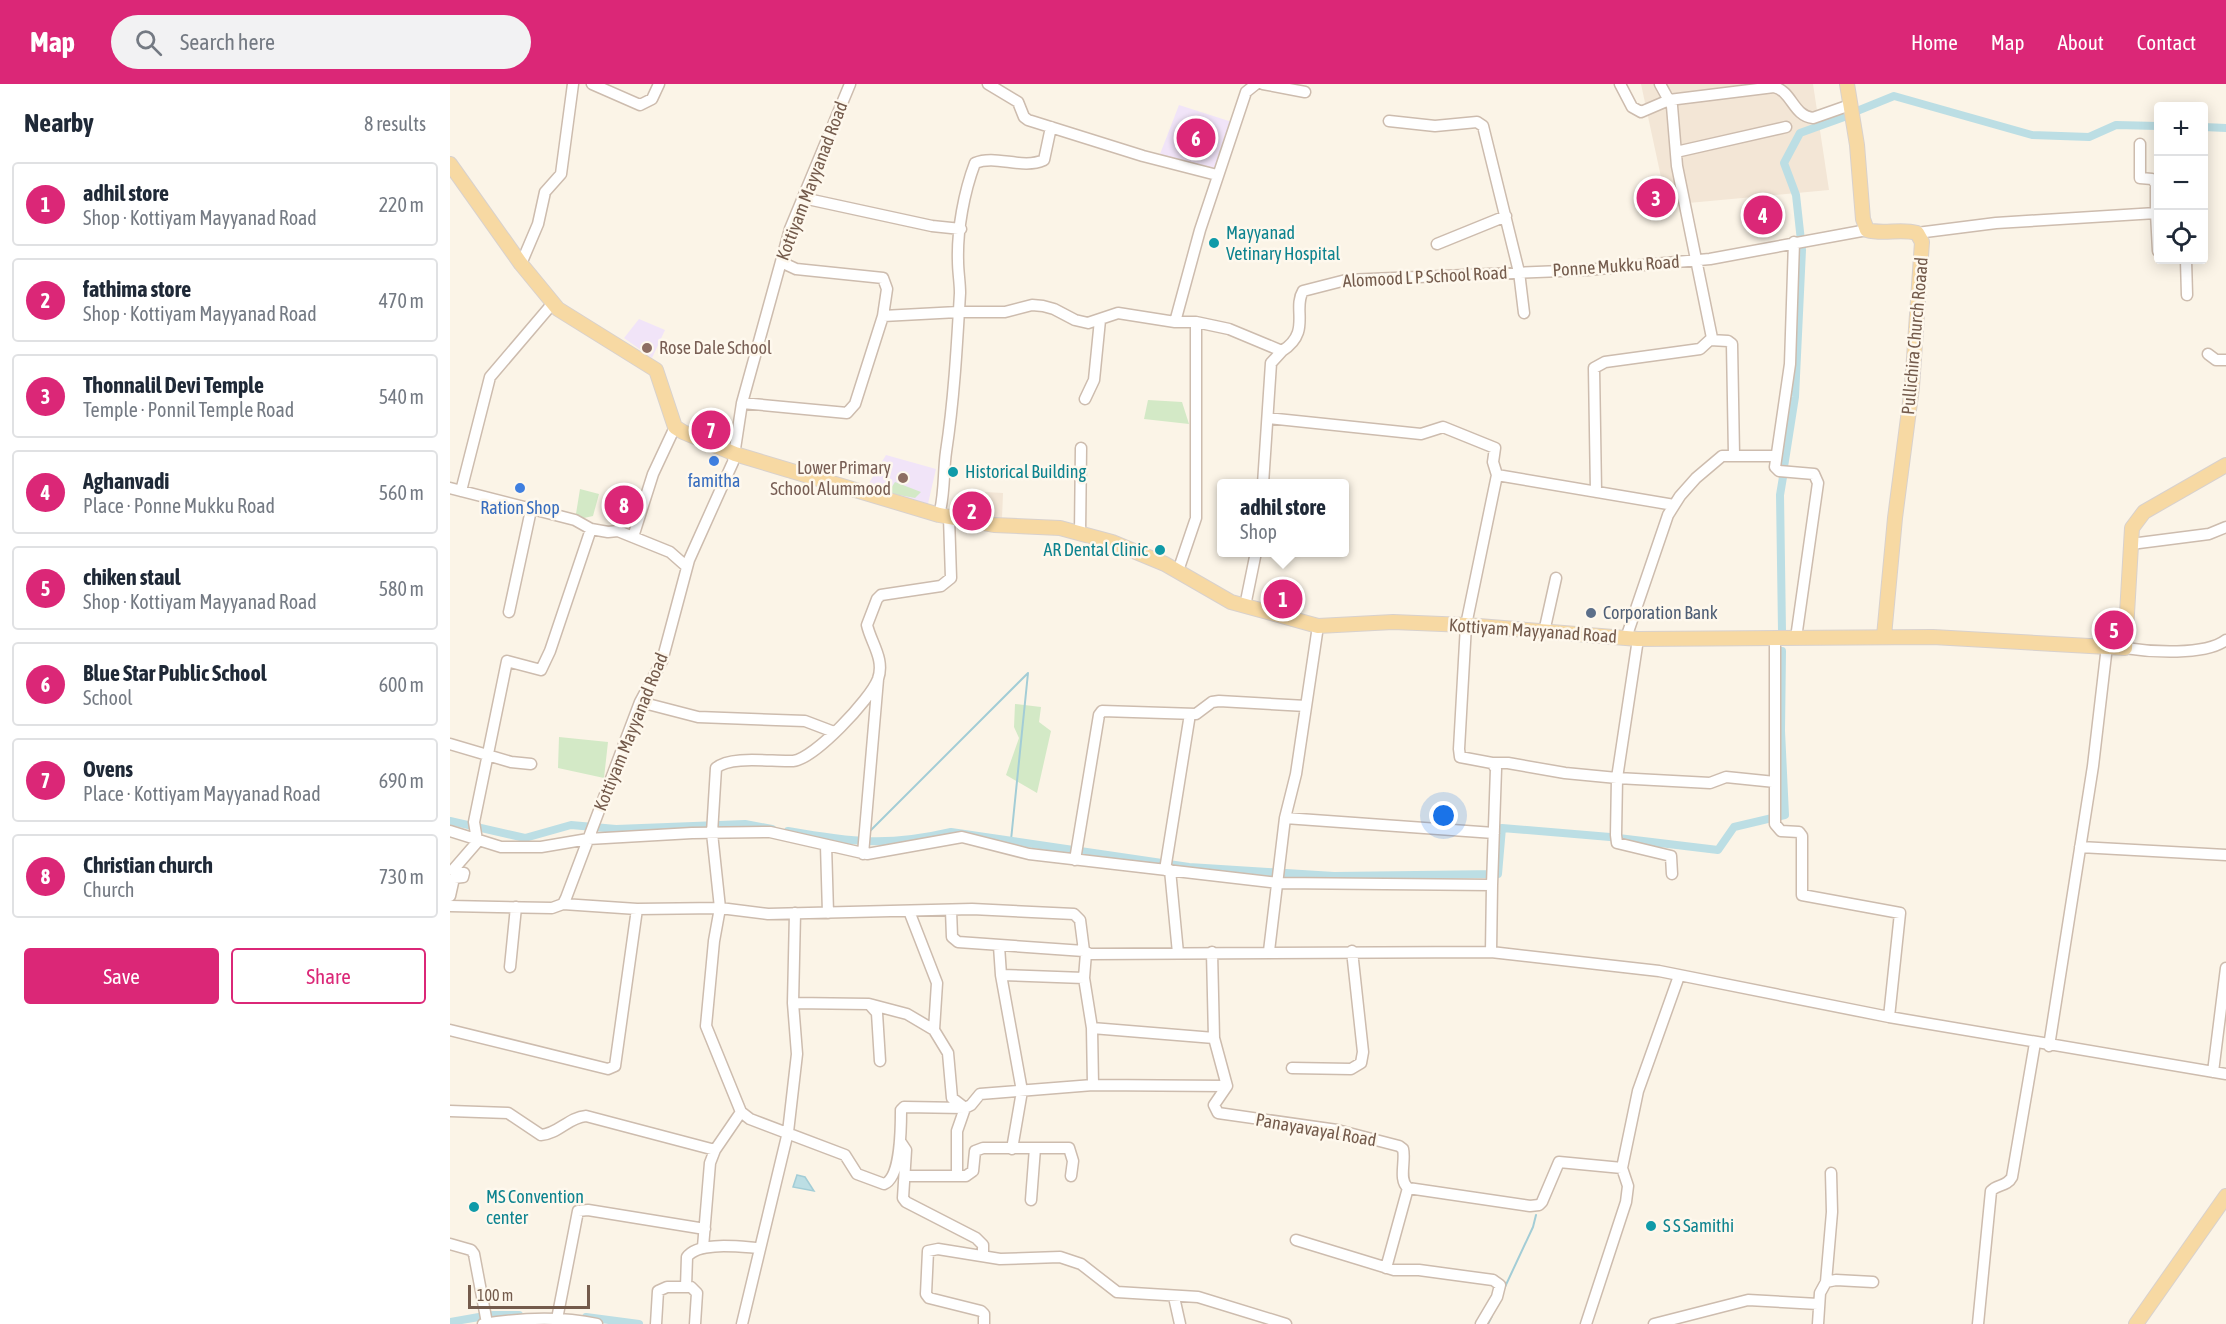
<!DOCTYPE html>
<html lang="en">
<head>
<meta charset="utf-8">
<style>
	:root { --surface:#fff; --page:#f2f2f3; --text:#1f2937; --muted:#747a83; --line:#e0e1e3; --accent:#db2777 }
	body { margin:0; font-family:"Asap Condensed",sans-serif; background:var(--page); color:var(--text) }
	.controls { position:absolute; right:18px; top:18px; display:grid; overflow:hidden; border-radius:6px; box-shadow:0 3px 15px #0003 }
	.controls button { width:54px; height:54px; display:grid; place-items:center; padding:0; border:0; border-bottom:2px solid var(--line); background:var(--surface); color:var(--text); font:30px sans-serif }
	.scale { position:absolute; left:18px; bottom:15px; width:122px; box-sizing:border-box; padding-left:6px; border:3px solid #745b4c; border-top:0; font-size:16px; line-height:21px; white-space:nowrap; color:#745b4c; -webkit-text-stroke:4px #fef8ed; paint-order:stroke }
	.you { position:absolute; left:994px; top:732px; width:21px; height:21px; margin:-15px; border:4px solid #fff; border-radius:50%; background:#1a73e8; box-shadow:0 0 0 9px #1a73e833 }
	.badge { display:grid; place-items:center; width:39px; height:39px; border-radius:50%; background:var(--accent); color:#fff; font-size:20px; font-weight:700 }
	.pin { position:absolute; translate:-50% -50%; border:3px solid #fff; box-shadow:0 2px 6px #0006 }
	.popup { position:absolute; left:767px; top:395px; width:132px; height:78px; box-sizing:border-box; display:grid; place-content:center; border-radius:6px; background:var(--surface); filter:drop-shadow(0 2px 4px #0005); font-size:20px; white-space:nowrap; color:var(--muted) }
	.popup b { font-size:22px; color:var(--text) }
	.popup::after { content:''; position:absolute; left:50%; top:100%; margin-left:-12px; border:12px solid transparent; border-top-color:var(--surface) }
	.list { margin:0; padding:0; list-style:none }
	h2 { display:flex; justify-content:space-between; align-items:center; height:78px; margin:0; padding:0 24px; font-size:26px }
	h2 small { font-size:20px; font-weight:400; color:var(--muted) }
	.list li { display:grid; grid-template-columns:39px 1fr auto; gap:18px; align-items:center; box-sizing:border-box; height:84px; margin:0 12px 12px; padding:0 12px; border:2px solid var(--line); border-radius:6px }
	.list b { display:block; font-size:22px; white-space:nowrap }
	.list p { margin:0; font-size:20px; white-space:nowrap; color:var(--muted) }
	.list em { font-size:20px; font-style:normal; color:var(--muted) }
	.actions { display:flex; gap:12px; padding:18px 24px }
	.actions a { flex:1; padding:14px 0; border:2px solid var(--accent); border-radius:6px; text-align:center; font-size:21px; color:var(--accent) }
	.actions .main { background:var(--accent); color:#fff }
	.icon { flex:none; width:33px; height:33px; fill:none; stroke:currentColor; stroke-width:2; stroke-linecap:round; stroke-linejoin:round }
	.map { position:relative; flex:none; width:1776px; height:1240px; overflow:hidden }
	header { display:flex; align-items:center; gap:36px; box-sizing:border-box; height:84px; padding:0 30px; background:var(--accent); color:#fff }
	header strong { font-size:28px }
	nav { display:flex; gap:33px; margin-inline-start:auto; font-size:21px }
	.search { width:420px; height:54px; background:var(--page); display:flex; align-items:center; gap:15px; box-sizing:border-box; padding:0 21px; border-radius:33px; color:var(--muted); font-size:22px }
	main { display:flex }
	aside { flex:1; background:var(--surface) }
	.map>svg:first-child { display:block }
	.residential { fill:#f3e6d6 }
	.education { fill:#f1e4f8 }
	.green { fill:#d3e9c6 }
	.water { fill:#bcdee4; stroke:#a3cdd6; stroke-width:1.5 }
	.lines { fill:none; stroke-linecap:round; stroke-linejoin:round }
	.stream { stroke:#a3cdd6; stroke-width:2 }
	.canal { stroke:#bcdee4; stroke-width:8 }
	.minor-casing { stroke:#cdbcae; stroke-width:13 }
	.major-casing { stroke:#d8d1cd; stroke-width:16 }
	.minor { stroke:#fff; stroke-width:10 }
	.major { stroke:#f7d9a3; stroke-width:14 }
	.culture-dot { fill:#0f9aa8; stroke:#fef8ed; stroke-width:2 }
	.education-dot { fill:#8d6e63; stroke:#fef8ed; stroke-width:2 }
	.shop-dot { fill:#3f7fe0; stroke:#fef8ed; stroke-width:2 }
	.service-dot { fill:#5c6f8a; stroke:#fef8ed; stroke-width:2 }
	.labels { text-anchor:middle; stroke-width:5; stroke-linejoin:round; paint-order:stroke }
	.street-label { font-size:18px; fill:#745b4c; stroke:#fef8ed }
	.culture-label { font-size:18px; fill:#0d838f; stroke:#fef8ed; text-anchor:start }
	.education-label { font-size:18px; fill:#785e54; stroke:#fef8ed; text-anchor:start }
	.shop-label { font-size:18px; fill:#366cbe; stroke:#fef8ed }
	.service-label { font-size:18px; fill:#4e5e75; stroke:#fef8ed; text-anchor:start }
</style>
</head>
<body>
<header>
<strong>Map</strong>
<div class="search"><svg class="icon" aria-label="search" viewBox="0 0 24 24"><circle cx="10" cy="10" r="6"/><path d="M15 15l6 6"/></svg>Search here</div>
<nav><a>Home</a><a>Map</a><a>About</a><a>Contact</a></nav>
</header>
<main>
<aside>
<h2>Nearby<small>8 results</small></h2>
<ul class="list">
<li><span class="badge">1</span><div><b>adhil store</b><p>Shop · Kottiyam Mayyanad Road</p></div><em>220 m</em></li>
<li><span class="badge">2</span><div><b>fathima store</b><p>Shop · Kottiyam Mayyanad Road</p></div><em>470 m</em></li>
<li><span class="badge">3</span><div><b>Thonnalil Devi Temple</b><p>Temple · Ponnil Temple Road</p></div><em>540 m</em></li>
<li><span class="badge">4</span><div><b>Aghanvadi</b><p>Place · Ponne Mukku Road</p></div><em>560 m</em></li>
<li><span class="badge">5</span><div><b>chiken staul</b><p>Shop · Kottiyam Mayyanad Road</p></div><em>580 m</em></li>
<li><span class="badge">6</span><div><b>Blue Star Public School</b><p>School</p></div><em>600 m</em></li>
<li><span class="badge">7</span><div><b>Ovens</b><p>Place · Kottiyam Mayyanad Road</p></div><em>690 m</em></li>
<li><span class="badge">8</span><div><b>Christian church</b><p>Church</p></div><em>730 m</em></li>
</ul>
<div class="actions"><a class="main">Save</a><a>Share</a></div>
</aside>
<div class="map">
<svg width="1776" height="1240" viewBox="0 0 1776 1240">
	<rect width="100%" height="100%" fill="#fbf4e7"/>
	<path class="residential" d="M1191,0H1363L1379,106L1217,121Z
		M535,408L553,409L552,435L535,432Z"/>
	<path class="education" d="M729,21L782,38L765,87L710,70Z
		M189,235L215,246L202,274L174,254Z
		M436,371L486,385L477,424L416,404Z"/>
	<path class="green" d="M698,316L732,318L739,340L694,335Z
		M445,398L471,408L465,414L438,409Z
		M130,405L149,410L143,432L125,436Z
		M565,620L591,623L589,638L601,647L587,709L556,691L569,654L564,643Z
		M109,653L158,658L154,694L108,684Z"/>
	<path class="water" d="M347,1091L355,1093L364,1107L343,1103Z"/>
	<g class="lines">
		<path class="stream" d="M419,748L578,589L561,756
			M404,759L412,753
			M1054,1205L1083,1143L1086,1131
			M1038,1240L1042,1232"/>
		<path class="canal" d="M1407,27L1444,12L1582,51L1639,53L1666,41L1708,42
			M1754,43L1776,44
			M1334,383L1345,313L1352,166L1346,111L1334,79L1350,49L1397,32
			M1332,547L1330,411L1333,393
			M0,737L75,754L121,741L166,745L295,740L322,745
			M338,747C401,758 437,763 501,748L739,783L884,792L1048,790L1052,744L1160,753L1268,766L1284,743L1335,731L1331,647L1332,567
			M43,1231H69
			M136,1233L189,1240
			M0,1238L29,1233"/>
		<g class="minor-casing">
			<path id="minor" d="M142,0L190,21L202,15L209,0
				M538,0L568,18L574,33L578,36L693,72L767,91
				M813,0L855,8
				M1170,0L1182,23L1191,28L1219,16L1324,3C1342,7 1343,32 1363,34L1400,21
				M939,37L985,42L1027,38L1033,42L1069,188L1074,229
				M1690,60V94L1702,95L1706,100V129
				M1226,68L1336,43
				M353,114L482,142L511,145
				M1467,149L1546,139L1706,129L1708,167
				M1344,158L1340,280L1325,383L1329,387L1364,390L1368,399L1346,554
				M987,160L1056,132
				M1736,176L1737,211
				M331,178L346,185L433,194L437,205L433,232L508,228H555L582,221L593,222L604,225L625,236L638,239L668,229L725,238H746L779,245L832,267C862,248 842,225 853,207L896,196L1137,186L1260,175L1417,146
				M71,180L88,140L95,108L111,90L123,0
				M725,238L750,146L796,8L806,0
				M1260,256L1278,257L1282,260L1284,371
				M1758,270L1766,276H1776
				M635,315L644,296L650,236
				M292,319L397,329L405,320L433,232
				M818,334L971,350L993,343L1045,364L1043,378L1047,391L1224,421
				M813,400L821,279L832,267
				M0,404L125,436L141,445L158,448L168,447L220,468L237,483
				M11,407L40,293L103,219
				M1146,408L1144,284L1155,278L1250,265L1262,254L1227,82L1222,22L1210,0
				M489,431C495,410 493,389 496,368C504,316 507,261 510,209C510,198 508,188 508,177C507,146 514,108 525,79C546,70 572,86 594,76L601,43
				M499,433L501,494L491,502L431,511L427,515L417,541C421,559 435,575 428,595C420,616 364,675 343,677C322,678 281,671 266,684L262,749L270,824L264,857L256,942L291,1028L300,1035L395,1071L407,1090L434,1100C451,1094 451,1042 451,1026L454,1023L515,1024L521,1021L530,1010L643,1001L777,1002
				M630,450L631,364
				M183,453L203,390L225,343
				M1681,460L1759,450L1776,443
				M728,487L746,434V238
				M795,522L806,468
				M59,528L81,426
				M1094,548L1106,494
				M1176,554L1218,431L1230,412L1246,394L1272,372H1326
				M1325,554V740L1331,747L1349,748L1352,752V811L1450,829L1439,933
				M1188,555L1167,694L1166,751L1167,759L1221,772L1222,790
				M1675,564C1700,568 1755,572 1776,556
				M190,618L248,633L355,637L384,648
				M0,660L61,678L81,680
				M1042,679H1058L1115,689L1167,694L1260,699L1276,693L1325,698
				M835,734L1044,749
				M0,747L51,763H91L138,755L242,749L320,748L417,770L512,753L579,770L828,799L1042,801L1046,685L1042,679L1010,673L1009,665L1016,541L1047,391
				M27,756L24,738L57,577L91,586L100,567L141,445
				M376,761L378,829
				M1630,763L1776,771
				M413,770L428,595
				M625,776L649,631L652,627L746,630L762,618L769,617L856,622
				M715,786L740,630
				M720,786L728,869
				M0,812L4,794L13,793L14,789L3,786L29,756
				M113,820L187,825L270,824L318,830L522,825L624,830L630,836L634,867L640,870L1041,868L1209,887L1439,933L1776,990
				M0,822L102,824L113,820L116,814L190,618L212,577L239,476L283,378L292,319L340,145L400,0
				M501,826L502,853L508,858L634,867
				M459,827L487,899L484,946L498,969L502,1014L515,1024L507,1047V1092
				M549,862L551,891L572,1007L562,1065
				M819,867L835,734L846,690L868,542
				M762,868L764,954L777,1002L764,1021L768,1029L887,1046L949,1062L953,1065C956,1077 948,1096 958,1104L1080,1122L1089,1121L1092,1118L1109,1078L1172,1084
				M1041,868L1042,801
				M636,869L634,894L642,944L643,1001
				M60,883L66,823
				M551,891L634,894
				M343,919L419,920L427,929L430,977
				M419,920L457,930L484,946
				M642,944L764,954
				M0,946L158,985L165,982L187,825
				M1599,962L1643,682L1657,562
				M842,984L901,985L911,979L913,968L902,867
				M1763,988L1776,884
				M0,1027L58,1029L91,1051C108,1050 119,1033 136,1032L265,1066
				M450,1057L456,1066L453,1114L456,1118L526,1154L533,1161V1171
				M455,1092H516L523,1087L525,1067L533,1064H619L623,1077L621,1092
				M581,1116L585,1064
				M846,1156L944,1186H969L1043,1196L1050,1201L1047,1213L1031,1240
				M0,1160L21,1166L24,1170L37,1239
				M253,1163L260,1079L265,1066L291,1028
				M936,1184L958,1104
				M1376,1198L1382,1128L1381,1089
				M236,1203L237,1173C248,1157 291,1163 309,1164
				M724,1213L730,1240
				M107,1235L128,1127L138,1126L255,1145
				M33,1240C71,1234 109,1232 147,1240
				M206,1240L208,1207L217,1203H241L247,1209L245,1240
				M292,1240L338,1048L347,970L343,919L345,829
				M534,1240V1230L531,1227L479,1214L476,1210L478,1167L488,1165L550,1175L610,1173L631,1180L667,1208L748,1213L836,1240
				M1136,1240L1176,1118L1178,1102L1172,1084L1188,1007L1229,892
				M1204,1240L1298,1216L1368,1220
				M1368,1240L1370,1209L1376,1198L1386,1196L1423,1198
				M1528,1240L1541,1107C1547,1100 1557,1103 1562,1093L1585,959"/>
		</g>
		<g class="major-casing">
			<path id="major" d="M1397,0L1407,61L1413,135L1417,146C1434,151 1450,144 1467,149L1472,158L1462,303L1445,434L1434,552
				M0,80L71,180L108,225L206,286L225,343L233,348L285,370L489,431L544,441L610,444L662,458L715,480L781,518L868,542L943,538L1016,541L1188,555L1483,553L1675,564L1682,444L1694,428L1776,381
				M1686,1240L1776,1112"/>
		</g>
		<use href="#minor" class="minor"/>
		<use href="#major" class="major"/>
	</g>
	<g class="culture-dot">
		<circle cx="764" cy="159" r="6"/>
		<circle cx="503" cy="388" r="6"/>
		<circle cx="710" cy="466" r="6"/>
		<circle cx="24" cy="1123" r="6"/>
		<circle cx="1201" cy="1142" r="6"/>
	</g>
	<g class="education-dot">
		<circle cx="197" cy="264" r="6"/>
		<circle cx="453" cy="394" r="6"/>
	</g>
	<g class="shop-dot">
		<circle cx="264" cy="377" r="6"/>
		<circle cx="70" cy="404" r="6"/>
	</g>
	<circle class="service-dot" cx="1141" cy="529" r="6"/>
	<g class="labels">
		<g class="street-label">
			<text transform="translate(362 97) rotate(-69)" y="6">Kottiyam Mayyanad Road</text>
			<text transform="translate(1166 182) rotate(-4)" y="6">Ponne Mukku Road</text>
			<text transform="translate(975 193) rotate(-3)" y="6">Alomood L P School Road</text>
			<text transform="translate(1465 252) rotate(-85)" y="6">Pullichira Church Roaad</text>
			<text transform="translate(1083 547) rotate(4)" y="6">Kottiyam Mayyanad Road</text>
			<text transform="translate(181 648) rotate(-68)" y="6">Kottiyam Mayyanad Road</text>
			<text transform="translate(866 1046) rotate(10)" y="6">Panayavayal Road</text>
		</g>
		<g class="culture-label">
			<text x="776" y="155">Mayyanad<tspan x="776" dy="21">Vetinary Hospital</tspan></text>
			<text x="515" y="394">Historical Building</text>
			<text x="698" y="472" text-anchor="end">AR Dental Clinic</text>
			<text x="36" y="1119">MS Convention<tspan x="36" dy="21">center</tspan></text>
			<text x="1213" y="1148">S S Samithi</text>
		</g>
		<g class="education-label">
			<text x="209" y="270">Rose Dale School</text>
			<text x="441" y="390" text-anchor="end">Lower Primary<tspan x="441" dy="21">School Alummood</tspan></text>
		</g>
		<g class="shop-label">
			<text x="264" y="403">famitha</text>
			<text x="70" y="430">Ration Shop</text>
		</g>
		<g class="service-label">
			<text x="1153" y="535">Corporation Bank</text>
		</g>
	</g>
</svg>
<div class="controls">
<button>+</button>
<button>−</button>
<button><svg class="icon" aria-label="locate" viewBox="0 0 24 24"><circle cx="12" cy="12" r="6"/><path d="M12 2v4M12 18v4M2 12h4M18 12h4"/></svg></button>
</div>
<div class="scale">100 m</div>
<div class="you"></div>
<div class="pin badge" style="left:833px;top:515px">1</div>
<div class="popup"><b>adhil store</b>Shop</div>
<div class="pin badge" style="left:522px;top:427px">2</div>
<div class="pin badge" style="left:1206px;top:114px">3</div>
<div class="pin badge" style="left:1313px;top:131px">4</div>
<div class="pin badge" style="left:1664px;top:546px">5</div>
<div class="pin badge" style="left:746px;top:54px">6</div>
<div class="pin badge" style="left:261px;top:346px">7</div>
<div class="pin badge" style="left:174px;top:421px">8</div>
</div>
</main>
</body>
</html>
